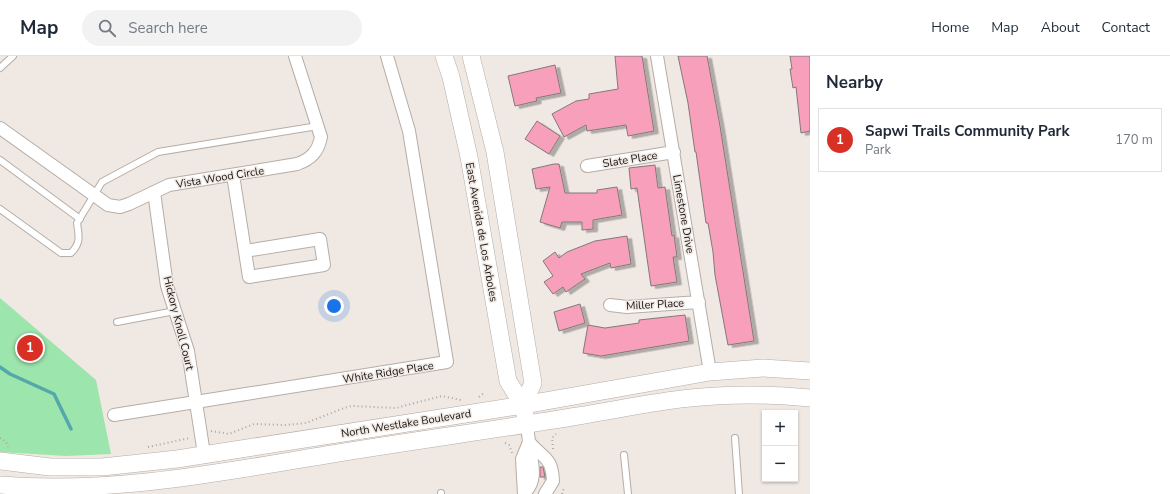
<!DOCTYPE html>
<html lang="en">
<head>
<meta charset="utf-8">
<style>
	:root { --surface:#fff; --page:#f2f2f3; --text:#1f2937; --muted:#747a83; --line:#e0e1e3; --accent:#d93025 }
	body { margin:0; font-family:"Nunito Sans",sans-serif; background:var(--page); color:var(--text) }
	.controls { position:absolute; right:12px; bottom:12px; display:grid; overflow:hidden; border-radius:0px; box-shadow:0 1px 3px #0004 }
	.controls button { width:36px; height:36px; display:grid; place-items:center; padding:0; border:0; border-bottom:1px solid var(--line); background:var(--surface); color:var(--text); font:20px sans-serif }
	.you { position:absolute; left:334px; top:250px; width:14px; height:14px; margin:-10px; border:3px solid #fff; border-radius:50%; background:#1a73e8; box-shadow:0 0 0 6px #1a73e833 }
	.badge { display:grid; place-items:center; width:26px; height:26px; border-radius:50%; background:var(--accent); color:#fff; font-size:13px; font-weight:700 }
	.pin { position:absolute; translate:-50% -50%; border:2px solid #fff; box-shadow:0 1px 4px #0006 }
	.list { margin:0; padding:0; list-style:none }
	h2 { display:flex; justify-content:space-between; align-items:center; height:52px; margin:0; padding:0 16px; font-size:17px }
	h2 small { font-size:13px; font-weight:400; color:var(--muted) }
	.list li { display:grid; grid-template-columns:26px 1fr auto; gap:12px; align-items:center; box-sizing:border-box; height:64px; margin:0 8px 8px; padding:0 8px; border:1px solid var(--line); border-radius:0px }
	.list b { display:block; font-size:15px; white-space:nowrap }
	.list p { margin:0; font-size:13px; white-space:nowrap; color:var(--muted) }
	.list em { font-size:13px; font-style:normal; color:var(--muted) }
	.icon { flex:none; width:22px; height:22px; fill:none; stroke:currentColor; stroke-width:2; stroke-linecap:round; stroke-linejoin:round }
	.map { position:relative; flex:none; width:810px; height:438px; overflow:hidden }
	header { display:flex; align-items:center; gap:24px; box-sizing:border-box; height:56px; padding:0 20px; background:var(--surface); border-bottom:1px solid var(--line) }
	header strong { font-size:19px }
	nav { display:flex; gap:22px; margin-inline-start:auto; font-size:14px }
	.search { width:280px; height:36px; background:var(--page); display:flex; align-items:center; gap:10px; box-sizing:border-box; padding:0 14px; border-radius:22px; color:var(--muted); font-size:15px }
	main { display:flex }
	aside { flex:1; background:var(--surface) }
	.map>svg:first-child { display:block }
	.green { fill:#9ce5ad }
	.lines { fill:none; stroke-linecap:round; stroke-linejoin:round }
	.stream { stroke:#53a8a9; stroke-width:3.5 }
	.building { fill:#f8a0bb; stroke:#82787b; filter:url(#shadow) }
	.lane-casing { stroke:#b5ada7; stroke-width:8 }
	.street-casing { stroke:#b5ada7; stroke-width:14 }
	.secondary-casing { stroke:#b5ada7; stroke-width:18 }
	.path { stroke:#aca5a1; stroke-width:2; stroke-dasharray:1 3; stroke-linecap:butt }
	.lane { stroke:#fff; stroke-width:6 }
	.street { stroke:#fff; stroke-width:12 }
	.secondary { stroke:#fff; stroke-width:17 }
	.labels { text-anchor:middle; stroke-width:3; stroke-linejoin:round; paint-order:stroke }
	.street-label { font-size:11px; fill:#181513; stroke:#f0e8e2 }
</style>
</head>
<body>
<header>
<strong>Map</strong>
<div class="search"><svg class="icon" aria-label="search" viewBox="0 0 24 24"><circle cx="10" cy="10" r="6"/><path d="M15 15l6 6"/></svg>Search here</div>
<nav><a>Home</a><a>Map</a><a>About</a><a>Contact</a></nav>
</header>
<main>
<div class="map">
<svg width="810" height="438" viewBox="0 0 810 438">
	<defs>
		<filter id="shadow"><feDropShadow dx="4.5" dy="2.5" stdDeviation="0" flood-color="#0004"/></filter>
	</defs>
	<rect width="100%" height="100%" fill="#f0e8e2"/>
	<path class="green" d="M0,242L96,324L111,398L66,400L0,396Z"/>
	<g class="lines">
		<path class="stream" d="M0,311L10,318L54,338L71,373"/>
	</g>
	<path class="building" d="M615,0H642L654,75L628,80L626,69L587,75L586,69L564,81L552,58L576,45L589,43V38L618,33Z
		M678,0H707L720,70L754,285L728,289L715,219L713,196L708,167H706L696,96H695L688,47Z
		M790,0H810V75L801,77L796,31L793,32L790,13H792Z
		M555,9L561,37L536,42L537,45L515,50L508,20Z
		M537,65L560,80L549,98L525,83Z
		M554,108H559L565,137H597V134L617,131L622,159L593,164V173L582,174V166H562L560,172L540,166L550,131L536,133L532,113Z
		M655,109L658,132L665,131L672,180L674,179L677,201H673L677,226L651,230L637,132L631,133L629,112Z
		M627,180L631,208L611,212L610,207L581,218L585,223L566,236L563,231L553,238L544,226L553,220L543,205L555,196L559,202L567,196L595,185Z
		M580,248L585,267L559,275L554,256Z
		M685,259L689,285L601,300L583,297L588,269L605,272L639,267V264Z
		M540,411H543L545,421H540Z"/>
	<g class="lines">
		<g class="lane-casing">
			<path id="lane" d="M0,12L13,0
				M0,104L80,163
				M0,153L61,197H71C81,187 79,180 77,167L102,126L158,96L318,70
				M117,266L175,255
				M735,382L739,438
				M624,399L628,438
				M441,437V438"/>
		</g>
		<g class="street-casing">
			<path id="street" d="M657,0L710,316
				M0,72L108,149L120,151L129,148L169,129L297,108C311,103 318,96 321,81L295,0
				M587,110L674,96
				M233,119L249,221L324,209L320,183L245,195
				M154,136L167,230L188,295L204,398
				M610,249L627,251L699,246
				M114,359L447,306L409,75L387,0
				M529,386C543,403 552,400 553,425L545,438
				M524,437C539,424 531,405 529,387
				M524,438L522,403L529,386L527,369"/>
		</g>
		<g class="secondary-casing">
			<path id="secondary" d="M444,0L451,21L469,101L508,325L523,349L525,359
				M471,0L495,96L533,327L523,349
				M0,405L50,411H102L177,403L523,349L710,316L763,312L810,315
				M0,429C110,438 218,417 326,399C410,385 494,374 578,360C623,353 670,342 716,340C747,338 779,339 810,342"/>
		</g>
		<path class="path" d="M479,341L485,336
			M211,375L229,378L254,368L285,369L306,367L344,352L352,350L396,352L442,340L461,344
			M0,382L6,386L8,391
			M505,387L509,389L512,397
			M148,391L190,382
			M553,393L552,382L556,378
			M562,438L564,431"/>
		<use href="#lane" class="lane"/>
		<use href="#street" class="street"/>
		<use href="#secondary" class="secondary"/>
	</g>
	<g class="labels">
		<g class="street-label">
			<text transform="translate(630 103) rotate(-9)" y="4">Slate Place</text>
			<text transform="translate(220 121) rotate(-9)" y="4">Vista Wood Circle</text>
			<text transform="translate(684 158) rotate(80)" y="4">Limestone Drive</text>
			<text transform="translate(482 176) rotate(80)" y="4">East Avenida de Los Arboles</text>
			<text transform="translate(655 248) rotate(-3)" y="4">Miller Place</text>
			<text transform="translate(179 267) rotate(76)" y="4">Hickory Knoll Court</text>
			<text transform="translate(388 316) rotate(-9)" y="4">White Ridge Place</text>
			<text transform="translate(406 367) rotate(-9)" y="4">North Westlake Boulevard</text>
		</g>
	</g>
</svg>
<div class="controls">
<button>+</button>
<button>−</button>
</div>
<div class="you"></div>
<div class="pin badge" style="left:30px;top:292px">1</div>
</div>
<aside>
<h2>Nearby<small></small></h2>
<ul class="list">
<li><span class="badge">1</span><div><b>Sapwi Trails Community Park</b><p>Park</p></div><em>170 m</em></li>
</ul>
</aside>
</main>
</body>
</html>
